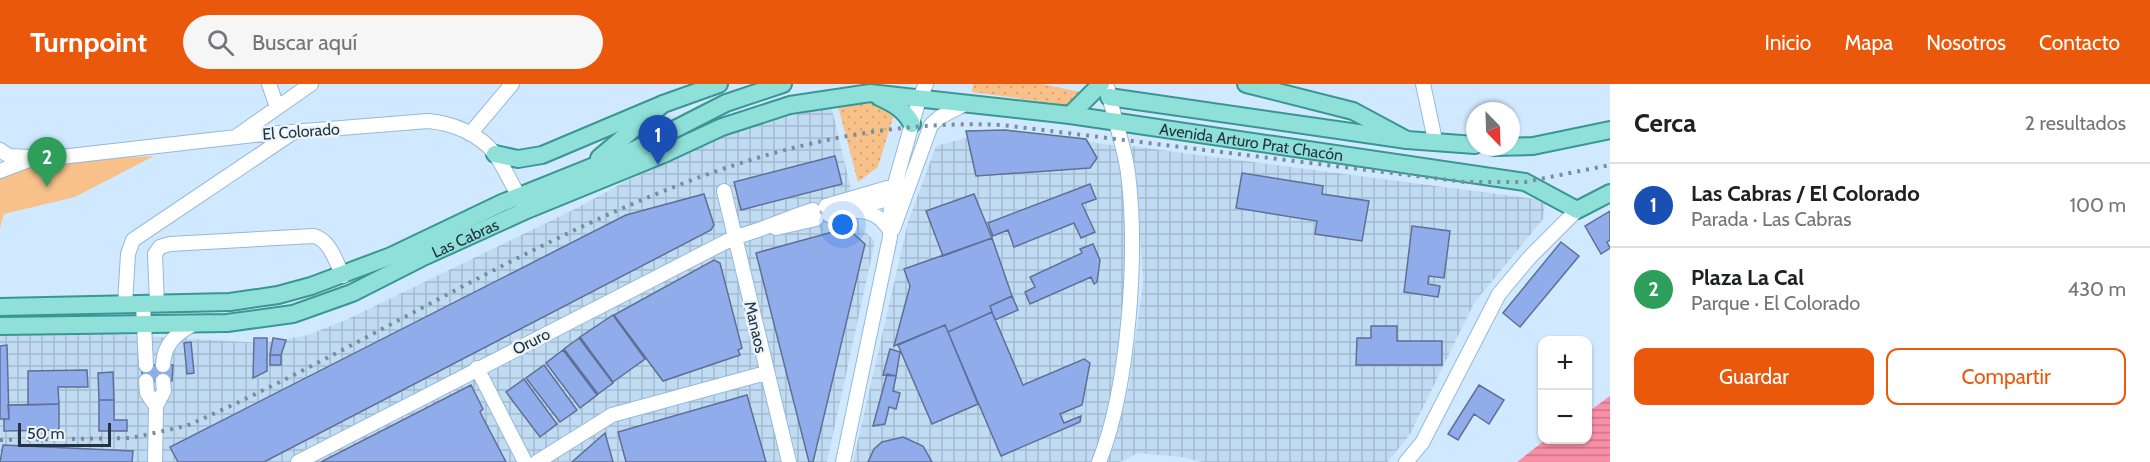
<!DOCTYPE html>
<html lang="es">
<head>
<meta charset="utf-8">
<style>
	:root { --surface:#fff; --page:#f6f6f6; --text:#202124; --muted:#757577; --line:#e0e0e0; --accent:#ea580c }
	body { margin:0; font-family:Cabin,sans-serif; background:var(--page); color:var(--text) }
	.controls { position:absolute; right:18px; bottom:18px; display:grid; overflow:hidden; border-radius:12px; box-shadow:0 2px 4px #0004 }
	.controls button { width:54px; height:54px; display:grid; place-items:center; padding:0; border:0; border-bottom:2px solid var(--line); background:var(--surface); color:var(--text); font:30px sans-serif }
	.compass { position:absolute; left:1466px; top:18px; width:54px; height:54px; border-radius:50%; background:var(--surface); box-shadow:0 2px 4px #0004; rotate:157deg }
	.scale { position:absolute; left:18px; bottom:15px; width:93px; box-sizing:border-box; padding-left:6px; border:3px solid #243340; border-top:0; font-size:16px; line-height:21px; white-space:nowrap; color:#243340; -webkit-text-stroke:4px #ecf4fb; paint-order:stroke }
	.you { position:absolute; left:843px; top:141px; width:21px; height:21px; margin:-15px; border:4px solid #fff; border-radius:50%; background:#1a73e8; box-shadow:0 0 0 9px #1a73e833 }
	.badge { display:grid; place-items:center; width:39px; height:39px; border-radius:50%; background:var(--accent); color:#fff; font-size:20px; font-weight:700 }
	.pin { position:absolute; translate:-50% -50px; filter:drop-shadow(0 2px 3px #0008) }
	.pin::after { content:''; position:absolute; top:32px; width:21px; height:18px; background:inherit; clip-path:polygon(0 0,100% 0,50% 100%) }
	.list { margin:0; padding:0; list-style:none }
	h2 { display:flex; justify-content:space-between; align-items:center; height:78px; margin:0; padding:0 24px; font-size:26px }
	h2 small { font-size:20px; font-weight:400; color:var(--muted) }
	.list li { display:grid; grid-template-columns:39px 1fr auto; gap:18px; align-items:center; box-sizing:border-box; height:84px; padding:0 24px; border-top:2px solid var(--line) }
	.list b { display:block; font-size:22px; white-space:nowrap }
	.list p { margin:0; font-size:20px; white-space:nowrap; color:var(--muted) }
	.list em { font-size:20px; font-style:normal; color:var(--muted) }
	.actions { display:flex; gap:12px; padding:18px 24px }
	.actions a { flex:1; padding:14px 0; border:2px solid var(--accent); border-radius:12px; text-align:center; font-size:21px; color:var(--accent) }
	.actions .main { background:var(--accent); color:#fff }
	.icon { flex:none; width:33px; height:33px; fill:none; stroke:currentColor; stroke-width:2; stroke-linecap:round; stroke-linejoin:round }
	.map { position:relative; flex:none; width:1610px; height:378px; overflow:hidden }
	header { display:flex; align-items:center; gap:36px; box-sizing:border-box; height:84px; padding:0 30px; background:var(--accent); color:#fff }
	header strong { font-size:28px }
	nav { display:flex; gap:33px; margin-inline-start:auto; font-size:21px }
	.search { width:420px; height:54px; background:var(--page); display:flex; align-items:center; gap:15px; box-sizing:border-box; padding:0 21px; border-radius:33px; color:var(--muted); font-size:22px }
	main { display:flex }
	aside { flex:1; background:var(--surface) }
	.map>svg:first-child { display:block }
	.industrial { fill:url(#industrial-grid) }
	.grass { fill:url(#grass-dots) }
	.park { fill:#f9c18a }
	.water { fill:url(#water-rules) }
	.building { fill:#90aceb; stroke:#5f6f96; stroke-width:1.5 }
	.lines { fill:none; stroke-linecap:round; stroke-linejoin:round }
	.minor-casing { stroke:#94b9db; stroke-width:16 }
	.major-casing { stroke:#399692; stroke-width:20 }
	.minor { stroke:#fff; stroke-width:14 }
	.major { stroke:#8fe0d8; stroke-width:16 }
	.rail { stroke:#798d9e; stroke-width:4; stroke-dasharray:3 6; stroke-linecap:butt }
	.labels { text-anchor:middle; stroke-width:5; stroke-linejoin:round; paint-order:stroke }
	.street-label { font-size:16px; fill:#243340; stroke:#ecf4fb }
</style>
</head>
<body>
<header>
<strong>Turnpoint</strong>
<div class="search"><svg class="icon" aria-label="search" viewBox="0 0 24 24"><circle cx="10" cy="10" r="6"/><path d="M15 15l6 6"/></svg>Buscar aquí</div>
<nav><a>Inicio</a><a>Mapa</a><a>Nosotros</a><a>Contacto</a></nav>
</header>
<main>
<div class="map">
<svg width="1610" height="378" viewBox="0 0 1610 378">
	<defs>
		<pattern id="industrial-grid" width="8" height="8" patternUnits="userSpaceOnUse" patternTransform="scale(1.5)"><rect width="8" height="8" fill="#c0dbf2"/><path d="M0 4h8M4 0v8" fill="none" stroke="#a5bcd1"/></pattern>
		<pattern id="grass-dots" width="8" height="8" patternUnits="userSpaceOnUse" patternTransform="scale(1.5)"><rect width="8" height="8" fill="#f9c18a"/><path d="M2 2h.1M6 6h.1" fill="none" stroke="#d5a678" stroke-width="1.8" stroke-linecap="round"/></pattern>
		<pattern id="water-rules" width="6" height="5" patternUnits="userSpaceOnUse" patternTransform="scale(1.5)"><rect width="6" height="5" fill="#f98fa7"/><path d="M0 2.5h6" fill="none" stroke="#c97589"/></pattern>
	</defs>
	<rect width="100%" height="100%" fill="#d1e9fe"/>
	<path class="industrial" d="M831,21L860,143L875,157L827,378H0V250L87,249L263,259L308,251L348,235L571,127L658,80L737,47Z
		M1015,48L1119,62L1132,165L1120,287L1101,359L1093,378H853L908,138L936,62L966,54Z
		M1131,62L1535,115L1545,120L1543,135L1474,219L1410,350L1388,378H1202L1182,373L1138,369L1120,378H1106L1129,301L1143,198L1136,89Z"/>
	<path class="grass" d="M973,0H1042L1090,10L1088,24L972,8Z
		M835,11L884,14L894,30L878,83L858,98Z"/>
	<path class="park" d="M154,72L75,113L4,130L0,144V93L37,79Z"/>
	<path class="water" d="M1610,312V378H1517L1545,356H1588V328Z"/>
	<path class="building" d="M1005,46L1086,55L1097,74L1090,84L976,92L966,47Z
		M835,72L842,100L741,126L734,98Z
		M1242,89L1323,102L1322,110L1369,117L1362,157L1315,150L1317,137L1236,124Z
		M1090,100L1096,115L1082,120L1095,148L1081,154L1074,139L1014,163L1008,146L993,152L988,139Z
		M704,110L714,141L711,146L264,378H178L170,363L626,131Z
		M974,110L992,154L943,172L926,127Z
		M1610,127V156L1607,158L1610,164L1601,170L1585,142Z
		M1412,142L1450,147L1444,194L1429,192L1428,200L1440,202L1438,213L1404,208Z
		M847,144L865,160L813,378H809L756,169Z
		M992,154L1012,212L990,222L992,228L948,248L945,241L894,262L910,202L904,185Z
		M1561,158L1579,172L1520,243L1503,229Z
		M1093,160L1100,176L1097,198L1094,200L1091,193L1030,220L1025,208L1035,203L1030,193L1082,169L1080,165Z
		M714,176L720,179L742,264L738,266L740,271L663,297L614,231Z
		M1012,212L1018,226L995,236L990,222Z
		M992,228L1023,301L1084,275L1090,279L1082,321L1060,330L1064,339L1081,332L1080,338L1001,372L948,248Z
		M613,231L645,275L613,298L580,253Z
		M945,241L978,320L932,340L898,261Z
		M1371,242H1397V257H1442V281H1356L1357,254H1371Z
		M254,254H267V287L253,294Z
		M273,254L286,256L281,271H270Z
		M579,254L613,299L598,310L564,265Z
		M191,258L194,289L187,290L184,259Z
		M7,261L9,335H0V262Z
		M890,265L900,268L896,292L883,291Z
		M563,266L597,311L580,324L546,279Z
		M270,271H281V281H270Z
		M142,281H173L172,297H142Z
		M544,281L577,326L560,338L526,294Z
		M87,286L88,303H58L59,320L28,321V287Z
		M113,288L114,316H99L98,289Z
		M887,290L896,292L893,307L900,309L896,325L889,323L885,340L873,342Z
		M524,295L557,340L540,353L506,308Z
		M471,301L483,325L480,328L506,378H321Z
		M1479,301L1504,316L1489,340L1474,330L1458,356L1448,350Z
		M747,311L766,378H626L618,348Z
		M99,316H114V336H127V347H99Z
		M59,320V346L4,347V335H9L8,321Z
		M605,349L613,378H572Z
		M903,353L923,362L932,378H868L874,365L882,358Z
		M3,361L133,367L132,378H0Z"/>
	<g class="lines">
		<g class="minor-casing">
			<path id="minor" d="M269,0L277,23
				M1423,0L1435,56
				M470,50L512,0
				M237,52L311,0
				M0,66L9,72L52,74L254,51L428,37C452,39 480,50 495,70C506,85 512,104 524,119
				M0,87L29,76
				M724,107L789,378
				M826,122L894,102
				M855,127C872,126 881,134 890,146
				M829,131L899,112
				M776,144L816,135
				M893,145L931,41L940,33L967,19
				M157,219L155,170L160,163L170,160L314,152C330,156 336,178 343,192
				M125,220L128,170L133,156L292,49
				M143,220L146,281
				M163,281C164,260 176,249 194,240
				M477,284L525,378
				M146,297L147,309L156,322L155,378
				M156,322L164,307L163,297
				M298,378L735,153C763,146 787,134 813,126
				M537,378L612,331L766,289
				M843,378L890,153L891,114L919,15L926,0
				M1099,378C1129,303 1138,169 1128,89C1124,60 1113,34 1108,5
				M1406,378L1422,359L1499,210L1529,174L1577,126"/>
		</g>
		<g class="major-casing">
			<g id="major">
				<path d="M1246,0L1353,27L1407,56L1475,61"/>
				<path d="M879,13C894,20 904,25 912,40"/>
				<path d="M1109,13L1407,56"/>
				<path d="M1070,31L1101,0"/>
				<path d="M1494,63L1533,62L1610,46"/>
				<path d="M495,70L518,75L542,71L663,20"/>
				<path d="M599,74L663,20L719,0"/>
				<path d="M0,223L230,218L278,211L311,202L391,172L502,119L634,66L726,19L783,0"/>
				<path id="s1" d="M0,242L227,239L293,230L352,209L421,174L529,125L666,69L722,43L790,21L870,9L1070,31L1525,98L1577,126L1610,109"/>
			</g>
		</g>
		<use href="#minor" class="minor"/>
		<use href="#major" class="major"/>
		<path class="rail" d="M0,356L131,354L186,342C449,228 702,27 1002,41L1465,98H1525L1610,81"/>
	</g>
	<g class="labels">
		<g class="street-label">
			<text transform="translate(301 47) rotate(-4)" y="6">El Colorado</text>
			<text dy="6" stroke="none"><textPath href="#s1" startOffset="1299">Avenida Arturo Prat Chacón</textPath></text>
			<text dy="6" stroke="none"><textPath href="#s1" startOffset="482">Las Cabras</textPath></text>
			<text transform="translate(756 243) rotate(77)" y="6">Manaos</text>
			<text transform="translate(531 257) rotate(-27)" y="6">Oruro</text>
		</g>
	</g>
</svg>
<div class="controls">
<button>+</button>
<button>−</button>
</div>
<svg class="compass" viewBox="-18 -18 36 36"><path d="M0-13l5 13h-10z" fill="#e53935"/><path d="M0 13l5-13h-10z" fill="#757577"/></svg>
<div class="scale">50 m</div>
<div class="you"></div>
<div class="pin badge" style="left:658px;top:81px;background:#1a4fb4">1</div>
<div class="pin badge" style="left:47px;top:103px;background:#2e9e5b">2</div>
</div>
<aside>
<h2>Cerca<small>2 resultados</small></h2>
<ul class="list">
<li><span class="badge" style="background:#1a4fb4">1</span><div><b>Las Cabras / El Colorado</b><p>Parada · Las Cabras</p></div><em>100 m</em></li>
<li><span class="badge" style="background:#2e9e5b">2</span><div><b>Plaza La Cal</b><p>Parque · El Colorado</p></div><em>430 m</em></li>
</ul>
<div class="actions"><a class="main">Guardar</a><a>Compartir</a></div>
</aside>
</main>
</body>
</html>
